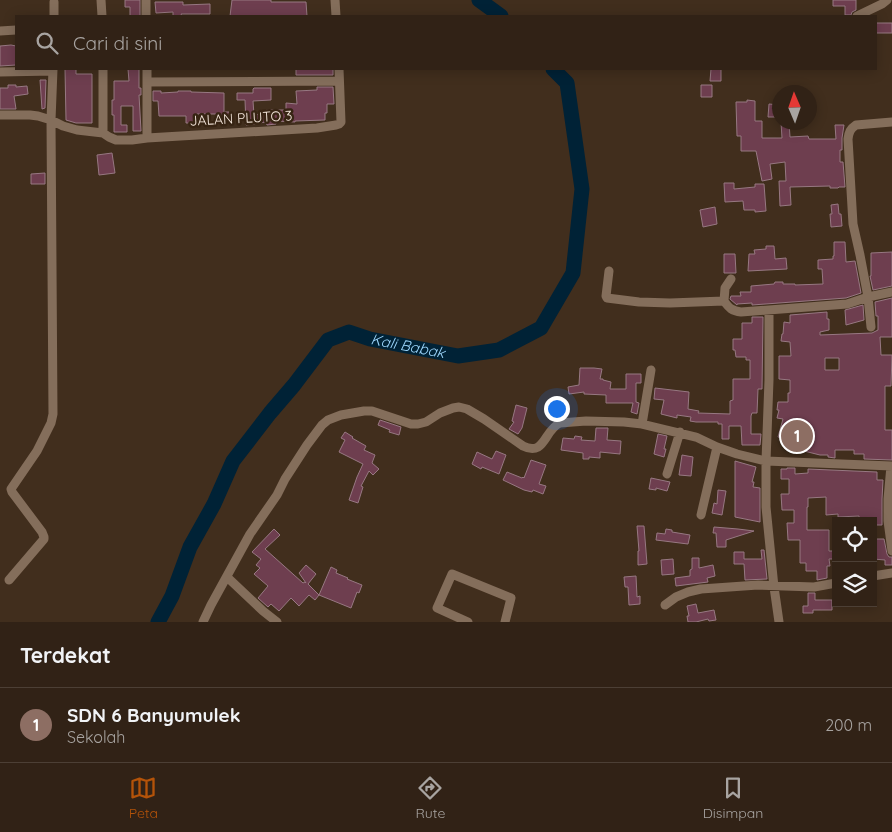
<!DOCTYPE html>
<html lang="id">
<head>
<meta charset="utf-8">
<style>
	:root { --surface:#312216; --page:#3d2f23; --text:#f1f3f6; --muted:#a8a4a1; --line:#4c3f35; --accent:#b45309 }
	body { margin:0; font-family:Quicksand,sans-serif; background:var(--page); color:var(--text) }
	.controls { position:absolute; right:15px; bottom:15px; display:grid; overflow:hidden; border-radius:0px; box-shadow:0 2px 12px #0003 }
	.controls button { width:45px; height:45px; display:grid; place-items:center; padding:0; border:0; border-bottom:1px solid var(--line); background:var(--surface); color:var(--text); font:25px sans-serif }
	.compass { position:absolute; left:772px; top:85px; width:45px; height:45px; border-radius:50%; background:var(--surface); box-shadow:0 2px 12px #0003; rotate:358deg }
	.you { position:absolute; left:556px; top:408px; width:18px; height:18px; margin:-12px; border:4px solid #fff; border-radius:50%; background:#1a73e8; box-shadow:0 0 0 8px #1a73e833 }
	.badge { display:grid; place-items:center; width:32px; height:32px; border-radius:50%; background:var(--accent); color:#fff; font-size:16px; font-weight:700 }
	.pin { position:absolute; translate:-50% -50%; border:2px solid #fff; box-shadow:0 1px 5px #0006 }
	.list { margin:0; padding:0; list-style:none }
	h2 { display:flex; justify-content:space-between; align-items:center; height:65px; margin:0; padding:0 20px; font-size:21px }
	h2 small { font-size:16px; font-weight:400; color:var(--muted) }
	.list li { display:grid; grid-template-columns:32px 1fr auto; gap:15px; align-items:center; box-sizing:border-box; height:75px; padding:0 20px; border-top:1px solid var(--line) }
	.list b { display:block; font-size:19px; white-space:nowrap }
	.list p { margin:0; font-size:16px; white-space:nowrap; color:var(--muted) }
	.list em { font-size:16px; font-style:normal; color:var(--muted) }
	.icon { flex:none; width:28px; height:28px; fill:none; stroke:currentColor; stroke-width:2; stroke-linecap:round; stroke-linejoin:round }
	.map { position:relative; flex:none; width:892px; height:622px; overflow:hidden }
	.search { position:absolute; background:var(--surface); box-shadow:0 2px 12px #0003; left:15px; right:15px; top:15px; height:55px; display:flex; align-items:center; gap:12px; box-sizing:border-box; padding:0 18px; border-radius:0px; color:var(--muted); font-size:19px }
	.sheet { height:140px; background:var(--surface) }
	nav { display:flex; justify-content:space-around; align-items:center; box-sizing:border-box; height:70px; border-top:1px solid var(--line); background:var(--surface); font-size:14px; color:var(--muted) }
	nav a { display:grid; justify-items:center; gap:2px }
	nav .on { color:var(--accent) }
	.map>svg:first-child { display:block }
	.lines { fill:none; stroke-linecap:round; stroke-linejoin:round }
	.river { stroke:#002236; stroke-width:15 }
	.building { fill:#6e3e4f; stroke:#977882; fill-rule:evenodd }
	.minor { stroke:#846e5b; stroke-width:9 }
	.labels { text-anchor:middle; stroke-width:5; stroke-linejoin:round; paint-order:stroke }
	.street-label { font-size:14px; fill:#f8ebe0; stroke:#372413 }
	.water-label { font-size:15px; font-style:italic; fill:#9bd5fb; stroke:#372413 }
</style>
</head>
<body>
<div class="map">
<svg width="892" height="622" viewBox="0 0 892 622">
	<rect width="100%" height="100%" fill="#412e1d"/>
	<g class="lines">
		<g class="river">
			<path d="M479,0L501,16"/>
			<path id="s1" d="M158,622L172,596L190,547L214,504L233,461L270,413L294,385L328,340L349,332L370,339L458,356L499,350L541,328L573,273L582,189L567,83L553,69"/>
		</g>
	</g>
	<path class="building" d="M125,0H140V16H130V7H125Z
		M232,0H271V2H306L307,16H230Z
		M833,0H856V10L852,12L851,15H845V6H833Z
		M155,2H183V5L210,4V14H181L182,16H173V12L156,13Z
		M876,23H892V33H876Z
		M11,45L16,46V65L0,66V46Z
		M65,69H76V74H92V123H76L66,120Z
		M128,69H139V88H141V95H139L141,131H133V106H121V125H127V132H114V115H112V100H114V81H129Z
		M296,69H333V75H296Z
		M711,69H721V81H710Z
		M40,80H46L45,108L42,109Z
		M8,85H16V87L27,86L28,94L14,96L16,109H0V88H8Z
		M701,85H712V97H701Z
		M317,87H333L334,104H327V113H325V120L295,121V122L276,121V124L267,125L266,122L246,125L245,100H237V93H253V89L254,88H271V100L253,101L254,115L266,113V110H286V103L297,104L296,91L317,90Z
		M153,91H161V93L178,92V91H191V92L224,93V112H229V118L216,119V114H197V123H186V116H159L158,101H153Z
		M747,100L755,101V121H762V138H782L781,122H789L790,137L808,136L809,139H836L835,125H844L842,138V150H840V162H843L845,187H839L838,188H830V186L790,187L791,205L780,206L779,181H786L785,162L770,164L772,179L762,181L756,151H741V136H737L736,102H747Z
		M769,104L780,105L779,117H768Z
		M112,153L115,173L99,175L97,155Z
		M45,173V184H31V174Z
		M724,183H734V189L755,187V184H764L766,211L755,212V210H744L743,201L725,202Z
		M838,204L839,214H841L842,226L831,227L830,214H832L831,205Z
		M715,207L717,224L703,227L700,210Z
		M834,242H845L846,262L855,261L861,293L846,298L752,305V303L737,304V305L730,299L731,296H741L740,292H751V286L774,284L775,282H783V284H795V285L823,284L822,269H818V260L833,259V256H834Z
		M766,246H774L775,259L786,258L787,269L748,271L749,254H755L754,250L766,249Z
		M892,252V286L873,290L870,276H871V253Z
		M724,254H735L736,273H724Z
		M892,298V337H880L881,355H892L891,386H885V430H892V460L864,459V454H854V450H835V458L828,457V455H820L800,450L802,444L778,437L783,419L777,418L779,410H777L778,402H788V393H790V380L779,379V356H791L790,342L781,341L782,334H783L784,322L790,323V315L827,312V319H829V330L820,332V335L872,333L878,330V316H876L875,302ZM825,358H839V370H825Z
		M863,305L864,320L846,325L845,310Z
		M752,317H763L762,389H758L757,413H752L751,416V434H761L760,445H742L741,426H729V439H722V424H718V422H696L690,421L691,417L677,415V418L661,414L664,400L654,399L655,388L689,392L688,409L699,411L698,413L730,414V401L733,400V379H750V360H746V357H736L735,350H733V339H742V323H752Z
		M580,368H594L602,369L600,379H603V380L611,382L610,389H626V374H641V383H636V402L639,403L637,414L631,412L633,403H606V395L584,394V392L569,394L568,387L579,385Z
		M516,405L527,408L522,428L518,434L509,429L514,422L512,421Z
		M380,420L401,427L399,435L389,432L390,430L378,425Z
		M596,428H608L607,440L621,441L620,454L600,452V458L589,457V459H583V453L561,450L563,438L574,439L575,436L582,437L581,440L595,441Z
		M345,432L353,437L352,438L366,446L364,450L375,455L372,463L379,469L373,475L369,471L361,486L363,487L358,503L349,500L357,477L363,464L339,452L345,440L341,438Z
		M658,434L667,436L664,449H666L664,457L654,454Z
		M496,451L506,455L499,474L482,467L481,469L472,464L477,452L492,459Z
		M682,455L693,457L691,476L679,475Z
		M531,460L546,465L539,484L546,486L543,494L533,490L532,492L524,490L503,480L507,472L522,478L523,477L524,478Z
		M735,461L756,467L752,482H754L753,487L760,488V522L735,517Z
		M787,468H795V474L808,473V469L877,472V480H883L882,499V525H873V521H859V516L838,517V514L826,515V497L808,498V507H807V530H829V551H836V559H829L830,566H827V578L817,580V571H806V563H800V540H788L787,523H794V510H782L781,494H789V479H781V469H787Z
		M651,478L670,482L667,491L656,488V490L649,489Z
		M718,490L726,491L722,515L712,513L714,503L717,504Z
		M637,526H644L647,564L638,565V551H639Z
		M714,527L738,529L754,531L726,540V547H717L716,533H713Z
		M274,529L280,535L265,549L303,583L305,582L306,583L299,573L306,565L316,574L308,584L319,595L331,567L337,570L336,573L348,578L347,579L362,585L359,593L357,592L351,608L319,595L315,600L309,595L299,606L291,598L279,611L271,604L268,607L258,598L268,586L254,574L260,568L256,565L261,559L252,552Z
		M666,529L672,530V532L690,535L688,544L656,540L657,533L665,534Z
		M873,539H884L887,554L889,557H892V565H885V560L873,559Z
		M761,550H764L767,579L745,580L744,564H734V552H744V559H762Z
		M692,558H699V568L713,565L715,576L707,578L708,582L676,586L675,578L690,576V570L692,569Z
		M673,559L674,574L662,575L661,560Z
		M636,576L637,597L640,596V604L629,605L628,587H625L624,577Z
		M808,593H815V600H832V610H813V613H803V606H808Z
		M696,604L698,613L714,610L716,620L709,621L708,619L696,622H688L687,616H689L687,606Z"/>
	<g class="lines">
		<path class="minor" d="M101,0L102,16
			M146,0V16
			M335,0L336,16
			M54,16V2
			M857,16L882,4L887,0
			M0,31L16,30
			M103,69V133
			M147,69V138
			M0,72L53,71
			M147,82L339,81
			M0,115H30L38,116L51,120L63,126L77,130L103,133L109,137L116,140H132L147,138L317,128L336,125L339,124L341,122L339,69
			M609,271L606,296L607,298L639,302L670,303L724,301C729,308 732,311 741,312L847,304L868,297L892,292
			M724,301L725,288L731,279
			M769,310V380L766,461V507L774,587L779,622
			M871,327L868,297L860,255L853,224L848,139C849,132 850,129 856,125L892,122
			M642,424L651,370
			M891,466L888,499V521L892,551
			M667,474L680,432
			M701,515L717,447
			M873,576L892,573
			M227,577L263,611L277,622
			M9,580L44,539V537L42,532L12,492L11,489L37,451L51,423L53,414L51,120L53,69
			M665,605L676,597L688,592L701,589L758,585L814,587L836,583
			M203,622L211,605L250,534L277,495L285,479L307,445L322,425L328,420L341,415L364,411H372L411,424H418L426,422L440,413L453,408L459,407L467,409L484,419L523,446C545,457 544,430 560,423L586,421L624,422L642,424L696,437L717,447L737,454L766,461L892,466
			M468,622L437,608L452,574L511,598L505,622"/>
	</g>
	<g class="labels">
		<g class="street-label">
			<text transform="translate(241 118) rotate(-3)" y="5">JALAN PLUTO 3</text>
		</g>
		<g class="water-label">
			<text dy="5" stroke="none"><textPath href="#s1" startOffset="415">Kali Babak</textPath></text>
		</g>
	</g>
</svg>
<div class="controls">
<button><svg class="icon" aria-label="locate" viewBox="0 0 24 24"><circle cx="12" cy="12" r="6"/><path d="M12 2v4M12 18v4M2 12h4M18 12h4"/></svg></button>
<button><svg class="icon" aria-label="layers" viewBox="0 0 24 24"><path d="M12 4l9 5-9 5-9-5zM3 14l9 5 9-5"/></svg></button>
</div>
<svg class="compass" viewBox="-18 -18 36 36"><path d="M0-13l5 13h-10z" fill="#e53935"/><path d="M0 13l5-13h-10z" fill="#a8a4a1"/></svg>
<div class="you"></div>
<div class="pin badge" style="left:797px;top:436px;background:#8d6e63">1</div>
<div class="search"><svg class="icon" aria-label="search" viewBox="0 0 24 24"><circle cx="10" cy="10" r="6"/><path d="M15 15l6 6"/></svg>Cari di sini</div>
</div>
<section class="sheet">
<h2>Terdekat<small></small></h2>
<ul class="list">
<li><span class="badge" style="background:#8d6e63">1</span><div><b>SDN 6 Banyumulek</b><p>Sekolah</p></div><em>200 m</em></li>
</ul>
</section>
<nav>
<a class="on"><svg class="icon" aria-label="map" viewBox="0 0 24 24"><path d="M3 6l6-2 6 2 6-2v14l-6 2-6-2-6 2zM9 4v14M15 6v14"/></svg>Peta</a>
<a><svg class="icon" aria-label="directions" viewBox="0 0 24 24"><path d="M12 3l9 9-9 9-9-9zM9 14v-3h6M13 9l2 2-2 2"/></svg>Rute</a>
<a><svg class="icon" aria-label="saved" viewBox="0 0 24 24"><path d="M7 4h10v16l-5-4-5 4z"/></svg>Disimpan</a>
</nav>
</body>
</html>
